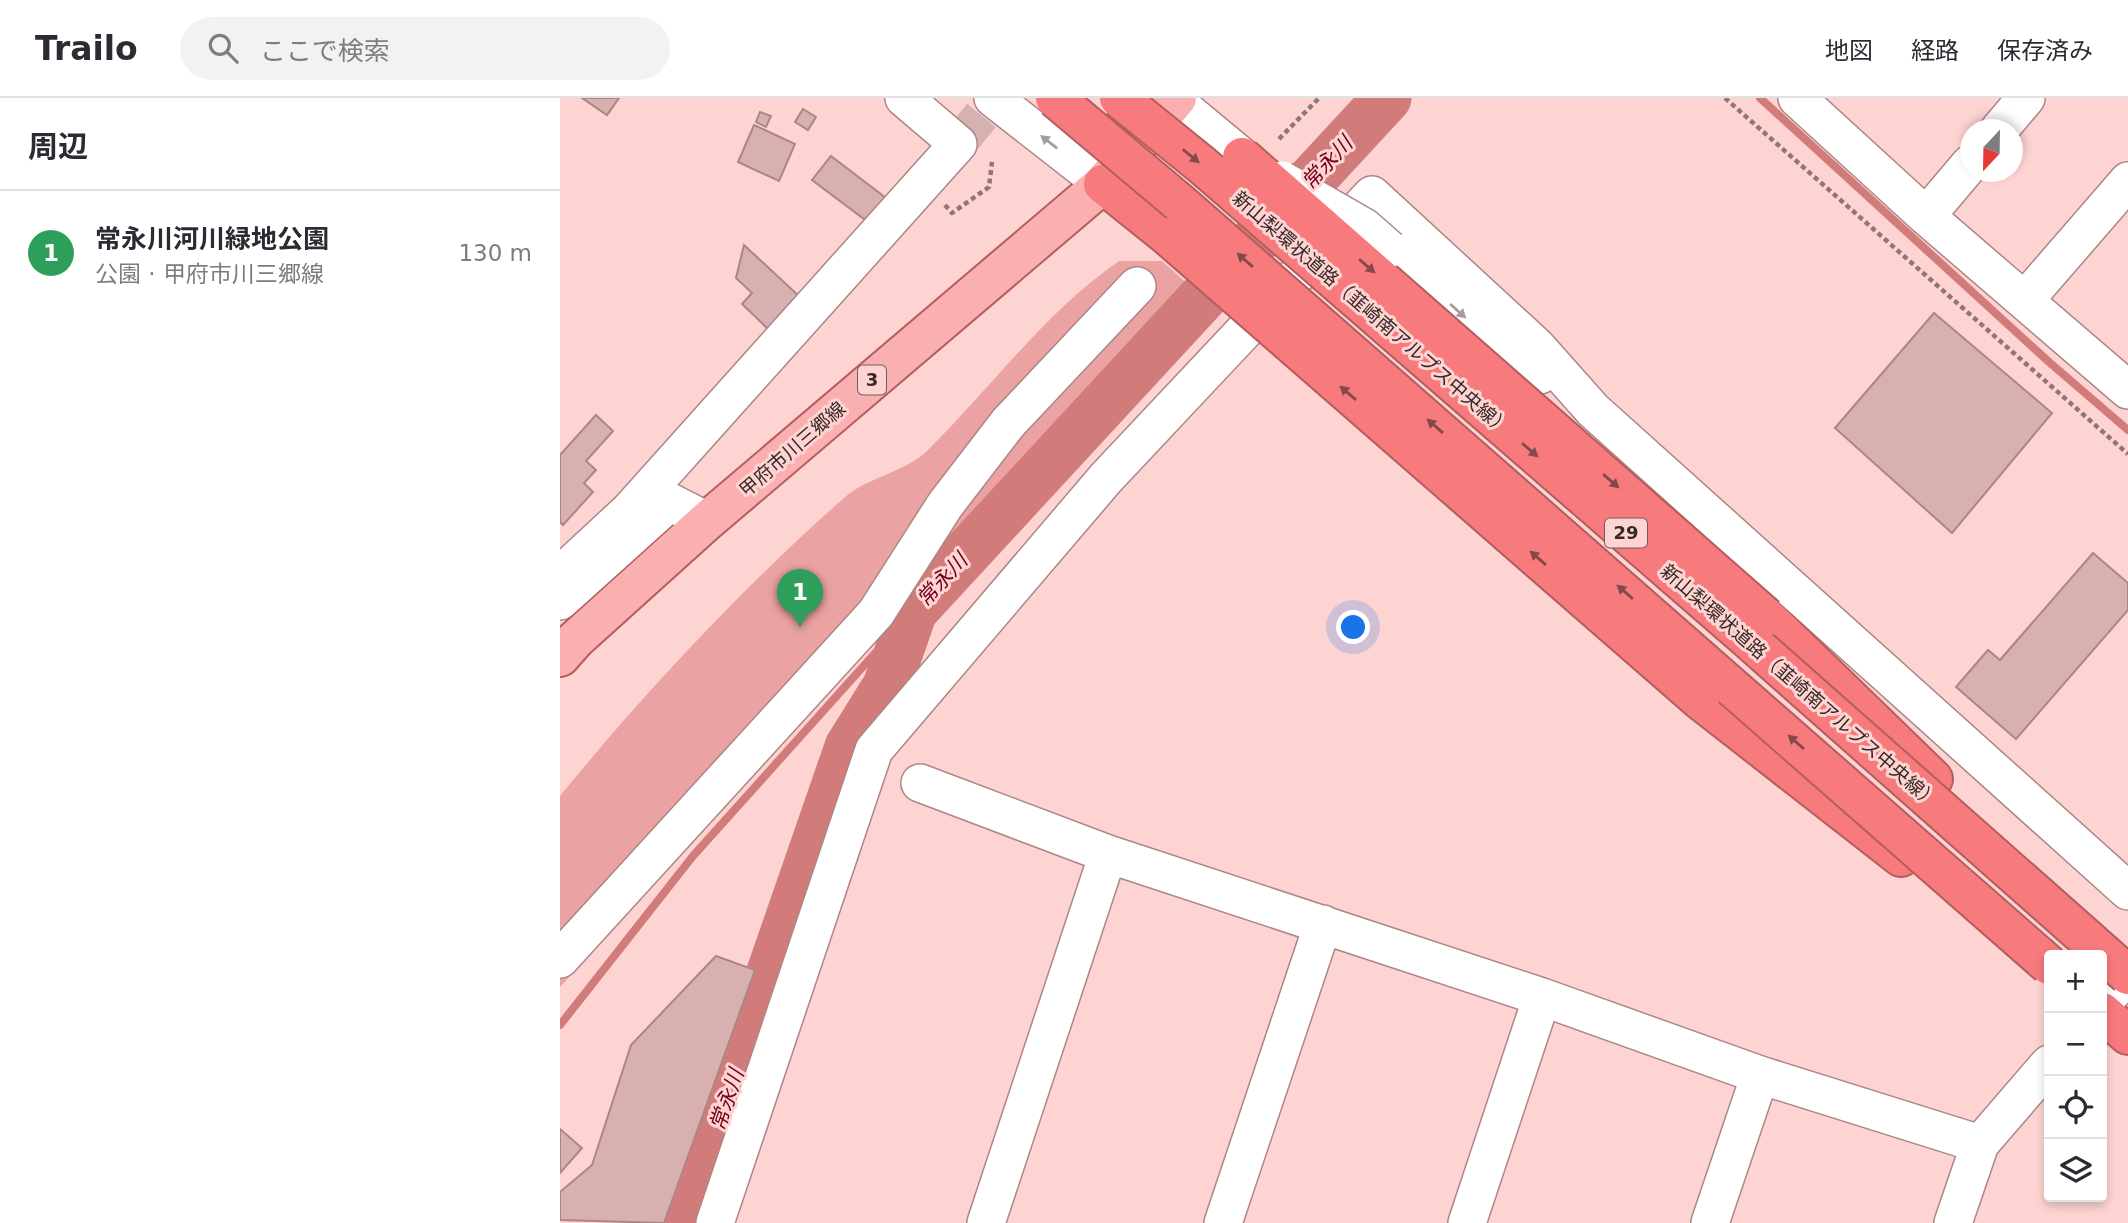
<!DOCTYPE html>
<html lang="ja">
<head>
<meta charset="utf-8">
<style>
	:root { --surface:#fff; --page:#f2f2f3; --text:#2b2b33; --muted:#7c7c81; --line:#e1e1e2; --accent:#111827 }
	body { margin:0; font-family:"DejaVu Sans","Noto Sans JP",sans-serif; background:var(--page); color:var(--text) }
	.controls { position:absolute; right:21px; bottom:21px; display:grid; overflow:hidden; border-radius:7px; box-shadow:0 4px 10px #0003 }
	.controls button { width:63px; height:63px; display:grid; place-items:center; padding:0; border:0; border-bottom:2px solid var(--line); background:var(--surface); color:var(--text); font:35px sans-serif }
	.compass { position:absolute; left:1400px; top:21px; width:63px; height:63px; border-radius:50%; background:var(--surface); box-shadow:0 4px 10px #0003; rotate:202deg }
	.you { position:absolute; left:794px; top:530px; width:24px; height:24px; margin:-18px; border:5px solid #fff; border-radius:50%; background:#1a73e8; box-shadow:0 0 0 10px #1a73e833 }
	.badge { display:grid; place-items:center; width:46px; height:46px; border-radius:50%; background:var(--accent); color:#fff; font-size:23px; font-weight:700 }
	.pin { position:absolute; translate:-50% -58px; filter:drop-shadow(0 2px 4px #0008) }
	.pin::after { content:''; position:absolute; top:37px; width:24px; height:21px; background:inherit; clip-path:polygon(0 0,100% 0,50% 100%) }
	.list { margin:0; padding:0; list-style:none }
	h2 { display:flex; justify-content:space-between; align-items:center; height:91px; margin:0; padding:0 28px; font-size:30px }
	h2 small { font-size:23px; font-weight:400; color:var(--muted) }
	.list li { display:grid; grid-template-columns:46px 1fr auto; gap:21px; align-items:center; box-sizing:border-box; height:126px; padding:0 28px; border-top:2px solid var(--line) }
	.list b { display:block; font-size:26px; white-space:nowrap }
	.list p { margin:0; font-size:23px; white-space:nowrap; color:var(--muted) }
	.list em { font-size:23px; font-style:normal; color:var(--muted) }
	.icon { flex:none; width:38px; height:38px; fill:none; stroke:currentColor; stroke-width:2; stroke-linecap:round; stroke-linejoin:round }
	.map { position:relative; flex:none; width:1568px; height:1125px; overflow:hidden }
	header { display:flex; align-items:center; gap:42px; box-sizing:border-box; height:98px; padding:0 35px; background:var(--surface); border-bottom:2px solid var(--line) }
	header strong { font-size:33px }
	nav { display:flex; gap:38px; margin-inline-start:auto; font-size:24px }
	.search { width:490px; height:63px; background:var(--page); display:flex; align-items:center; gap:18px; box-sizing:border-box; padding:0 24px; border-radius:38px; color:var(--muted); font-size:26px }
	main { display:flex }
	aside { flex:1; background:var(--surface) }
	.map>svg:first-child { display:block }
	.green { fill:#eaa3a2 }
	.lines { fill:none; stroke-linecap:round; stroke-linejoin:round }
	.stream { stroke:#d27b7b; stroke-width:8 }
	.river { stroke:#d27b7b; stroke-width:49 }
	.building { fill:#d8b0af; stroke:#ac8685; stroke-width:2 }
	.minor-tunnel { stroke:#d5b2b0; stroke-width:37; stroke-dasharray:37 18; stroke-linecap:butt }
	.minor-casing { stroke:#ac8685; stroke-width:40 }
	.major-casing { stroke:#b45d5f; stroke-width:42 }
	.highway-casing { stroke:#b45d5f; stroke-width:42 }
	.path { stroke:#917675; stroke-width:4.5; stroke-dasharray:5 3.5; stroke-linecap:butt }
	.minor { stroke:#fff; stroke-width:37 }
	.major { stroke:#faafb1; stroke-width:38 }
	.highway { stroke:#f77a7d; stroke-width:38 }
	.minor-bridge-casing { stroke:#ac8685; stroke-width:40; stroke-linecap:butt }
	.highway-bridge-casing { stroke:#b45d5f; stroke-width:42; stroke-linecap:butt }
	.minor-bridge { stroke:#fff; stroke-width:37 }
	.highway-bridge { stroke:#f77a7d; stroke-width:38 }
	.oneway { fill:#a59e9e }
	.oneway2 { fill:#84494a }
	.labels { text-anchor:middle; stroke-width:6; stroke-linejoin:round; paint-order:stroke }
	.shield { fill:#fdd4d2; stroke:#725c5b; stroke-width:2 }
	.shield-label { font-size:18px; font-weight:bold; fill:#372828 }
	.street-label { font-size:19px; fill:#372828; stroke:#fdd4d2 }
	.water-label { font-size:21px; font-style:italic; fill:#710019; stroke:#fdd4d2 }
</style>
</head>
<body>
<header>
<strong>Trailo</strong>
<div class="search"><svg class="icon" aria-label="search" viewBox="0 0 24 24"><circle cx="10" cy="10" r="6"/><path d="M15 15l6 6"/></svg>ここで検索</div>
<nav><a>地図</a><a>経路</a><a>保存済み</a></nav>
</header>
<main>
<aside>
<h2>周辺<small></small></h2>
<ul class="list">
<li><span class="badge" style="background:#2e9e5b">1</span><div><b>常永川河川緑地公園</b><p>公園 · 甲府市川三郷線</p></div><em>130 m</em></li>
</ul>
</aside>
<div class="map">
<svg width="1568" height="1125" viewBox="0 0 1568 1125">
	<rect width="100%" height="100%" fill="#fdd4d2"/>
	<path class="green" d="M559,163H602L632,190L0,889V698C84,595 185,487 285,399C308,379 346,374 368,352C431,290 485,214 559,163Z"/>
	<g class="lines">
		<path class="stream" d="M1200,0L1489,264L1568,332
			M0,927L133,758L353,513"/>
		<path class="river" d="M124,1125L289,649L327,588L353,513L827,0"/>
	</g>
	<path class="building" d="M22,0H59L47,17Z
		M243,11L256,19L248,32L235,24Z
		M200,14L211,18L206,29L196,24Z
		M194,27L235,46L219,83L178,64Z
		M271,58L326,100L308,124L252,82Z
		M184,147L241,200L210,233L182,206L192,195L176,180Z
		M1374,215L1492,315L1392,435L1275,330Z
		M36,317L53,333L26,363L36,372L24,385L33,394L3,427L0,424V357Z
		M1533,455L1568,485V512L1456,641L1396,589L1428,552L1440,562Z
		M156,858L195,872L104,1125L0,1122V1094L32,1067L71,947Z
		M0,1031L22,1050L0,1075Z"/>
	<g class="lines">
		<path class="minor-tunnel" d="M398,46L436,0"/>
		<g class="minor-casing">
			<path id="minor" d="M433,0L543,86
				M611,0L682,59
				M1237,0L1366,118L1410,66
				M1439,32L1466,0
				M1366,118L1568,292
				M829,151L945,255L980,277
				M1465,202L1568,83
				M0,477L69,413L398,46L344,0
				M0,503L110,404L147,423
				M360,685L548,756L982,899L1200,977L1420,1046
				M0,861L316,515L385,407L448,325L577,188
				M1542,906L1568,876
				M155,1125L314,652L546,380L812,97L977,249L1033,312L1568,793
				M426,1125L548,756
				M663,1125L763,826
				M907,1125L982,899
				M1150,1125L1200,977
				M1393,1125L1420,1046L1489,966"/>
		</g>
		<g class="major-casing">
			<path id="major" d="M0,559L15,542L147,423L543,86L617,0"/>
		</g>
		<g class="highway-casing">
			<path id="highway" d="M543,86L609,139
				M1206,519L1373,681
				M1140,602L1341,759
				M1542,914L1568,937"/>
		</g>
		<path class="path" d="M1165,0L1568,356
			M719,41L759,0
			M385,107L392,115L429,89L432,64"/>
		<use href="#minor" class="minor"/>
		<use href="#major" class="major"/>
		<use href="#highway" class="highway"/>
		<g class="minor-bridge-casing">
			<path id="minor-bridge" d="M722,82L804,129L829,151"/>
		</g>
		<g class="highway-bridge-casing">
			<path id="highway-bridge" d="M495,0L621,106L1489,867
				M559,0L642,67L1189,542L1568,877
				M682,59L1206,519
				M609,139L1140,602"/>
		</g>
		<use href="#minor-bridge" class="minor-bridge"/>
		<use href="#highway-bridge" class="highway-bridge"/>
	</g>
	<defs><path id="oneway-solid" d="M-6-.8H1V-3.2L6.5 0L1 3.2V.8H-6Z" transform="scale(1.75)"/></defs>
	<g class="oneway">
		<use href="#oneway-solid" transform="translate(489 44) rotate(-142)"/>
		<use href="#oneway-solid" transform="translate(898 213) rotate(42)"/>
	</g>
	<g class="oneway2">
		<use href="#oneway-solid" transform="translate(631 58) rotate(39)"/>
		<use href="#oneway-solid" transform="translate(685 162) rotate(-139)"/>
		<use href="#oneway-solid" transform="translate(807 168) rotate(41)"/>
		<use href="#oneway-solid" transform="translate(788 295) rotate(-139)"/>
		<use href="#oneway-solid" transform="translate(875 328) rotate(-139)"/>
		<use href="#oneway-solid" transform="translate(970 352) rotate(41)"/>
		<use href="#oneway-solid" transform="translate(1051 383) rotate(41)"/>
		<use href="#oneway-solid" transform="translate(978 460) rotate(-139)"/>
		<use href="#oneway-solid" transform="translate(1065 494) rotate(-139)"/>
		<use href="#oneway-solid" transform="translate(1236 644) rotate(-139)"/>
	</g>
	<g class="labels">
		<g class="shield">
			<rect x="298" y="267.5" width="28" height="29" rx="5"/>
			<rect x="1045" y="420.5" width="42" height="29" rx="5"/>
		</g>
		<g class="shield-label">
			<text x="312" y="288">3</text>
			<text x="1066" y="441">29</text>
		</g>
		<g class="street-label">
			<text transform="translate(812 215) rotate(41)" y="7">新山梨環状道路（韮崎南アルプス中央線）</text>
			<text transform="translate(232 351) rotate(-41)" y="7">甲府市川三郷線</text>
			<text transform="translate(1240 588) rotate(41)" y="7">新山梨環状道路（韮崎南アルプス中央線）</text>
		</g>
		<g class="water-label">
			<text transform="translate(767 65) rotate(-47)" y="7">常永川</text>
			<text transform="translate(382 482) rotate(-47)" y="7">常永川</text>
			<text transform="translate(167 1002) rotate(-71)" y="7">常永川</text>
		</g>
	</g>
</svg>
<div class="controls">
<button>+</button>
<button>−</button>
<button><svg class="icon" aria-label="locate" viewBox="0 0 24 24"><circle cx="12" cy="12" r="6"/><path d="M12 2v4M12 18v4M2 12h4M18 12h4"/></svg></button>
<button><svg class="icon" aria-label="layers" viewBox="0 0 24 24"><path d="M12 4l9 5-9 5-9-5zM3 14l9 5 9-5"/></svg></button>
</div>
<svg class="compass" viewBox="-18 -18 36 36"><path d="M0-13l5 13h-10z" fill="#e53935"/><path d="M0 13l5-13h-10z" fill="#7c7c81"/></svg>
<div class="you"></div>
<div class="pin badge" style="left:240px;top:529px;background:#2e9e5b">1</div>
</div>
</main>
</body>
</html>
